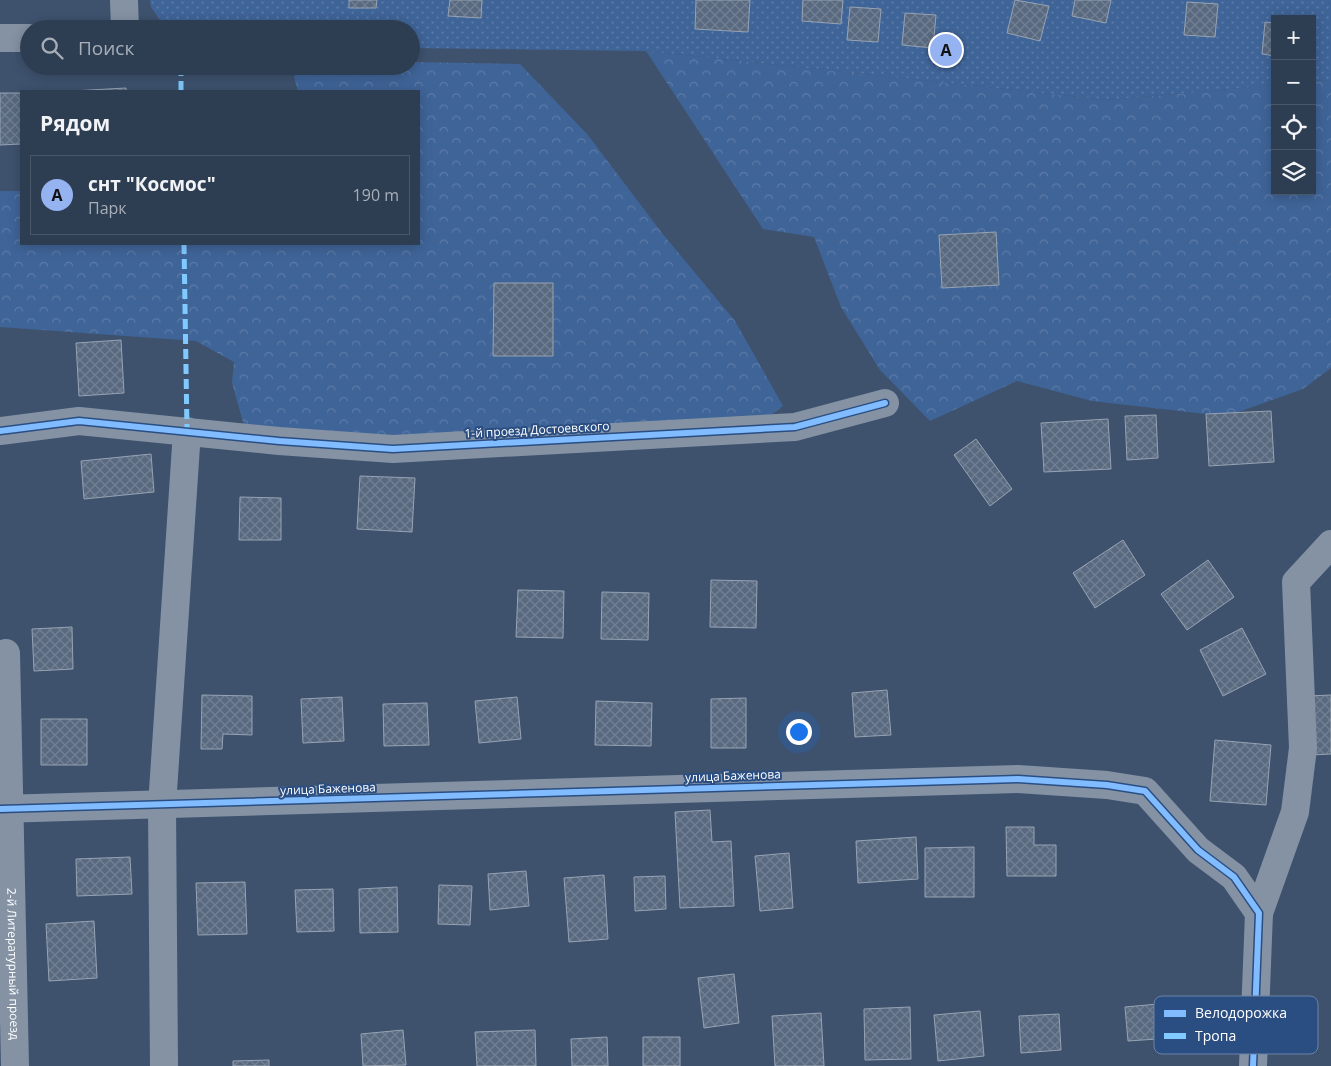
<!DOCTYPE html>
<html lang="ru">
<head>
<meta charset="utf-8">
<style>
	:root { --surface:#2e3e52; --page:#364559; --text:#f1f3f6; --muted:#a7aeb8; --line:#495769; --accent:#95b2f1 }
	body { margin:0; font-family:"Open Sans",sans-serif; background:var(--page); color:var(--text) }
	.controls { position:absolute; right:15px; top:15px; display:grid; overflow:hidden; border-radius:0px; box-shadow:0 2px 12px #0003 }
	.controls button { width:45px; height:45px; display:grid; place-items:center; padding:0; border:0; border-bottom:1px solid var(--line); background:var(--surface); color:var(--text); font:25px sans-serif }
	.you { position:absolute; left:798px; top:731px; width:18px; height:18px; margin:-12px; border:4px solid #fff; border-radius:50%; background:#1a73e8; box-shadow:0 0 0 8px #1a73e833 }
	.badge { display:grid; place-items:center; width:32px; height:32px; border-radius:50%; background:var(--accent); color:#111; font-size:16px; font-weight:700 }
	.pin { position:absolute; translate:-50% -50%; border:2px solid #fff; box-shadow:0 1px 5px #0006 }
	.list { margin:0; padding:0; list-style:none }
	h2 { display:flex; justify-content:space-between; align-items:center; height:65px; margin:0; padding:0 20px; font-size:21px }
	h2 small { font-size:16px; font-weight:400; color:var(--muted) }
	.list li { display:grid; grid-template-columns:32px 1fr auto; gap:15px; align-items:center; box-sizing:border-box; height:80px; margin:0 10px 10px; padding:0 10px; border:1px solid var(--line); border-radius:0px }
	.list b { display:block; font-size:19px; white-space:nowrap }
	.list p { margin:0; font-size:16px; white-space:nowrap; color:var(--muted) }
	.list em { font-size:16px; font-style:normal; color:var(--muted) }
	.icon { flex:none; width:28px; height:28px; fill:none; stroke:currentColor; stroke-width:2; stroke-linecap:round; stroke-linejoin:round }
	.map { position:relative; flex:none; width:1331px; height:1066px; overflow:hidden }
	.search { position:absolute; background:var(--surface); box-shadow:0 2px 12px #0003; left:20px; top:20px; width:400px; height:55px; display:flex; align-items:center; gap:12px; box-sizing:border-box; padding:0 18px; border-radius:28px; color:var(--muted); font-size:19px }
	.panel { position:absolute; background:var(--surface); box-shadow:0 2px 12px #0003; left:20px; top:90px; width:400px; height:155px; border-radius:0px }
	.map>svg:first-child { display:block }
	.forest { fill:url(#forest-crowns) }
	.garden { fill:url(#garden-dots) }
	.building { fill:url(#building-cross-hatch); stroke:#97a3b3 }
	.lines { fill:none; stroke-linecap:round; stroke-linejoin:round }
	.minor { stroke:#8492a4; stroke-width:28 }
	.quiet { stroke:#80caff; stroke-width:5; stroke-dasharray:10 5; stroke-linecap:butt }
	.cycleway-casing { stroke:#2a4e82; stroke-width:9 }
	.cycleway { stroke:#80bcff; stroke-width:6 }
	.labels { text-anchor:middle; stroke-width:4; stroke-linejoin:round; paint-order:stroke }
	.street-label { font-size:12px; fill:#fff; stroke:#2a4e82 }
	.key { fill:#2a4e82; stroke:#6a83a8; stroke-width:1 }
	.key-label { font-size:14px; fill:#fff }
</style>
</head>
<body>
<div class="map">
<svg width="1331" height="1066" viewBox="0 0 1331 1066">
	<defs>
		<pattern id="forest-crowns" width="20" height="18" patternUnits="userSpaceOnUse" patternTransform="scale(1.25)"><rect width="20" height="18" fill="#3f6498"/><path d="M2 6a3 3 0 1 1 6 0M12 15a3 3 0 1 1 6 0" fill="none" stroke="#5c7ba7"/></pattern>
		<pattern id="garden-dots" width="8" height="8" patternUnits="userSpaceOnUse" patternTransform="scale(1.25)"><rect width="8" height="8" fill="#3f6498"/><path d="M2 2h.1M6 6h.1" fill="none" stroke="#5c7ba7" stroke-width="1.8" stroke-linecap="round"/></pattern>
		<pattern id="building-cross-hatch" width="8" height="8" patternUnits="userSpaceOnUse" patternTransform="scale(1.25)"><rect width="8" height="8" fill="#596980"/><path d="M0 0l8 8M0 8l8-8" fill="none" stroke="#728093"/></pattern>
	</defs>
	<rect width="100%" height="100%" fill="#3e526e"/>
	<path class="forest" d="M646,51L1109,100L1275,85V191H1312V81L1331,80V368L1303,389L1222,418L1206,414L1092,401L1017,381L930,421L880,370L841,307L814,237L763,229Z
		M411,62L520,64L587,134L662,233L735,321L783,406L761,423L703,429L248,440L232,383L234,362L196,341L0,327V191H21V244H419V91H298L294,77L301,66H411Z"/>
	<path class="garden" d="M150,0H1331V80L1312,81V19H1275V85L1109,100L646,51L411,48V29H166L151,7Z"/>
	<path class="building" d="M349,0H377L376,8H349Z
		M450,0H482L481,18L448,16Z
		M696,0H750L748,32L695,29Z
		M803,0H843L841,24L802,21Z
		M1015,0L1049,6L1040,41L1007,33Z
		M1075,0H1111L1106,23L1072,16Z
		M1187,2L1218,4L1215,37L1184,35Z
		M850,7L881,9L878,42L847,40Z
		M905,13L936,15L933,48L902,45Z
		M1265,22L1275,23V56L1262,54Z
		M126,88V91H72Z
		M0,93H21V144L0,145Z
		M996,232L999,285L942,288L939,235Z
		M494,283H553V356H493Z
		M121,340L124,393L79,396L76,343Z
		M1271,411L1274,462L1209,466L1206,414Z
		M1156,415L1158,458L1127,460L1125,416Z
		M1108,419L1111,469L1044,472L1041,423Z
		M976,439L1012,489L990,506L954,455Z
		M151,454L154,492L84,499L81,461Z
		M360,476L415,478L412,532L357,529Z
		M240,497L281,498V540H239Z
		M1123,540L1145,575L1095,608L1073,573Z
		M1208,560L1234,597L1187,630L1161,594Z
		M711,580L757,581L756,628L710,627Z
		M518,590L564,591L563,638L516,637Z
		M602,592L649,593L648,640L601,639Z
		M72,627L73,669L34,671L32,629Z
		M1242,628L1266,674L1223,696L1200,650Z
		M887,690L891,735L855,737L852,693Z
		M202,695L252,696V735L223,734L222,749H201Z
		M1331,695V754L1310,755L1308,696Z
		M342,697L344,741L303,743L301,699Z
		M517,697L521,739L479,743L475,701Z
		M746,698V748H711V699Z
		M596,701L652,703L651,746L595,745Z
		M427,703L429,745L384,746L383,704Z
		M41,719H87V765H41Z
		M1215,740L1271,745L1266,805L1210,801Z
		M710,810L712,842L731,841L734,906L680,908L675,812Z
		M1006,827H1034V845H1056V876H1007Z
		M916,837L918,879L858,883L856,841Z
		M974,847V897H925V848Z
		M789,853L793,908L760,911L755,856Z
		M130,857L132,894L77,896L76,859Z
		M526,871L529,906L490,910L488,874Z
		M604,875L608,939L569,942L564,878Z
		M665,876L666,909L635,911L634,877Z
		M245,882L247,934L198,935L196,883Z
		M439,885L472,886L470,925L438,924Z
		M397,887L398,932L360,933L359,889Z
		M333,889L334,931L297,932L295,890Z
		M94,921L97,978L49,981L46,924Z
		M734,974L739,1023L704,1028L698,978Z
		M1169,1003L1172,1038L1128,1041L1125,1007Z
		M910,1007L911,1059L865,1060L864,1009Z
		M980,1011L984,1056L938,1061L934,1015Z
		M821,1013L824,1066H775L772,1016Z
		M1059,1014L1061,1050L1021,1053L1019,1016Z
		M403,1030L406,1065L363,1066L361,1034Z
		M535,1030L536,1066H477L475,1032Z
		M607,1037L608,1066H572L571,1039Z
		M643,1037H680V1066H643Z
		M269,1060V1066H233V1061Z"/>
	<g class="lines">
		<g class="minor">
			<path d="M124,0L125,29"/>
			<path d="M0,38H29"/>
			<path d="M0,431L79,421L279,441L393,449L795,427L885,403"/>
			<path id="s1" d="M6,653L15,1066"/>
			<path d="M0,809L1018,779L1107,785L1145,791L1198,850L1234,877L1259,913L1253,1066"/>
			<path d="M1259,913L1295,812L1303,748L1296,582L1331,544"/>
			<path d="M164,1066L162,806L187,431"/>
		</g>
		<path class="quiet" d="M181,66V91
			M184,244L187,431"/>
		<g class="cycleway-casing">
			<path id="cycleway" d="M0,431L79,421L279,441L393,449L795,427L885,403
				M0,809L1018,779L1107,785L1145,791L1198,850L1234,877L1259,913L1253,1066"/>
		</g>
		<use href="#cycleway" class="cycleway"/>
	</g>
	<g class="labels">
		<g class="street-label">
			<text transform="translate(537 430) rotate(-3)" y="4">1-й проезд Достоевского</text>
			<text transform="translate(733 776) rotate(-2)" y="4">улица Баженова</text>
			<text transform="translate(328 789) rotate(-2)" y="4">улица Баженова</text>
			<text dy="4" stroke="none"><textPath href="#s1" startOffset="311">2-й Литературный проезд</textPath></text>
		</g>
	</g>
	<rect x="1154" y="996" width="164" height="58" rx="8" class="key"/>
	<rect x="1164" y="1010" width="22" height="7" fill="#80bcff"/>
	<rect x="1164" y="1033" width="22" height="6" fill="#80caff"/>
	<g class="key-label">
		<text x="1195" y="1018">Велодорожка</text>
		<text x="1195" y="1041">Тропа</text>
	</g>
</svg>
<div class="controls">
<button>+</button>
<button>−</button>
<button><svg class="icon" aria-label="locate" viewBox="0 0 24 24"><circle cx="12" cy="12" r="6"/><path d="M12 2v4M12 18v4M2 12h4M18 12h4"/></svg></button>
<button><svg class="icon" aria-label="layers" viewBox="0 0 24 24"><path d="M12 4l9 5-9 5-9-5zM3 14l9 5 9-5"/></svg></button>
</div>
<div class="you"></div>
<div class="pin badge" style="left:946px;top:50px">A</div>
<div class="search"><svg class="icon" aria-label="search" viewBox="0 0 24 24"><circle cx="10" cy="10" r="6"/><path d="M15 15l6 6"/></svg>Поиск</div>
<section class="panel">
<h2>Рядом<small></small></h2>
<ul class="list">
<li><span class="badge">A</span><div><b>снт &quot;Космос&quot;</b><p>Парк</p></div><em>190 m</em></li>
</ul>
</section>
</div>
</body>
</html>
